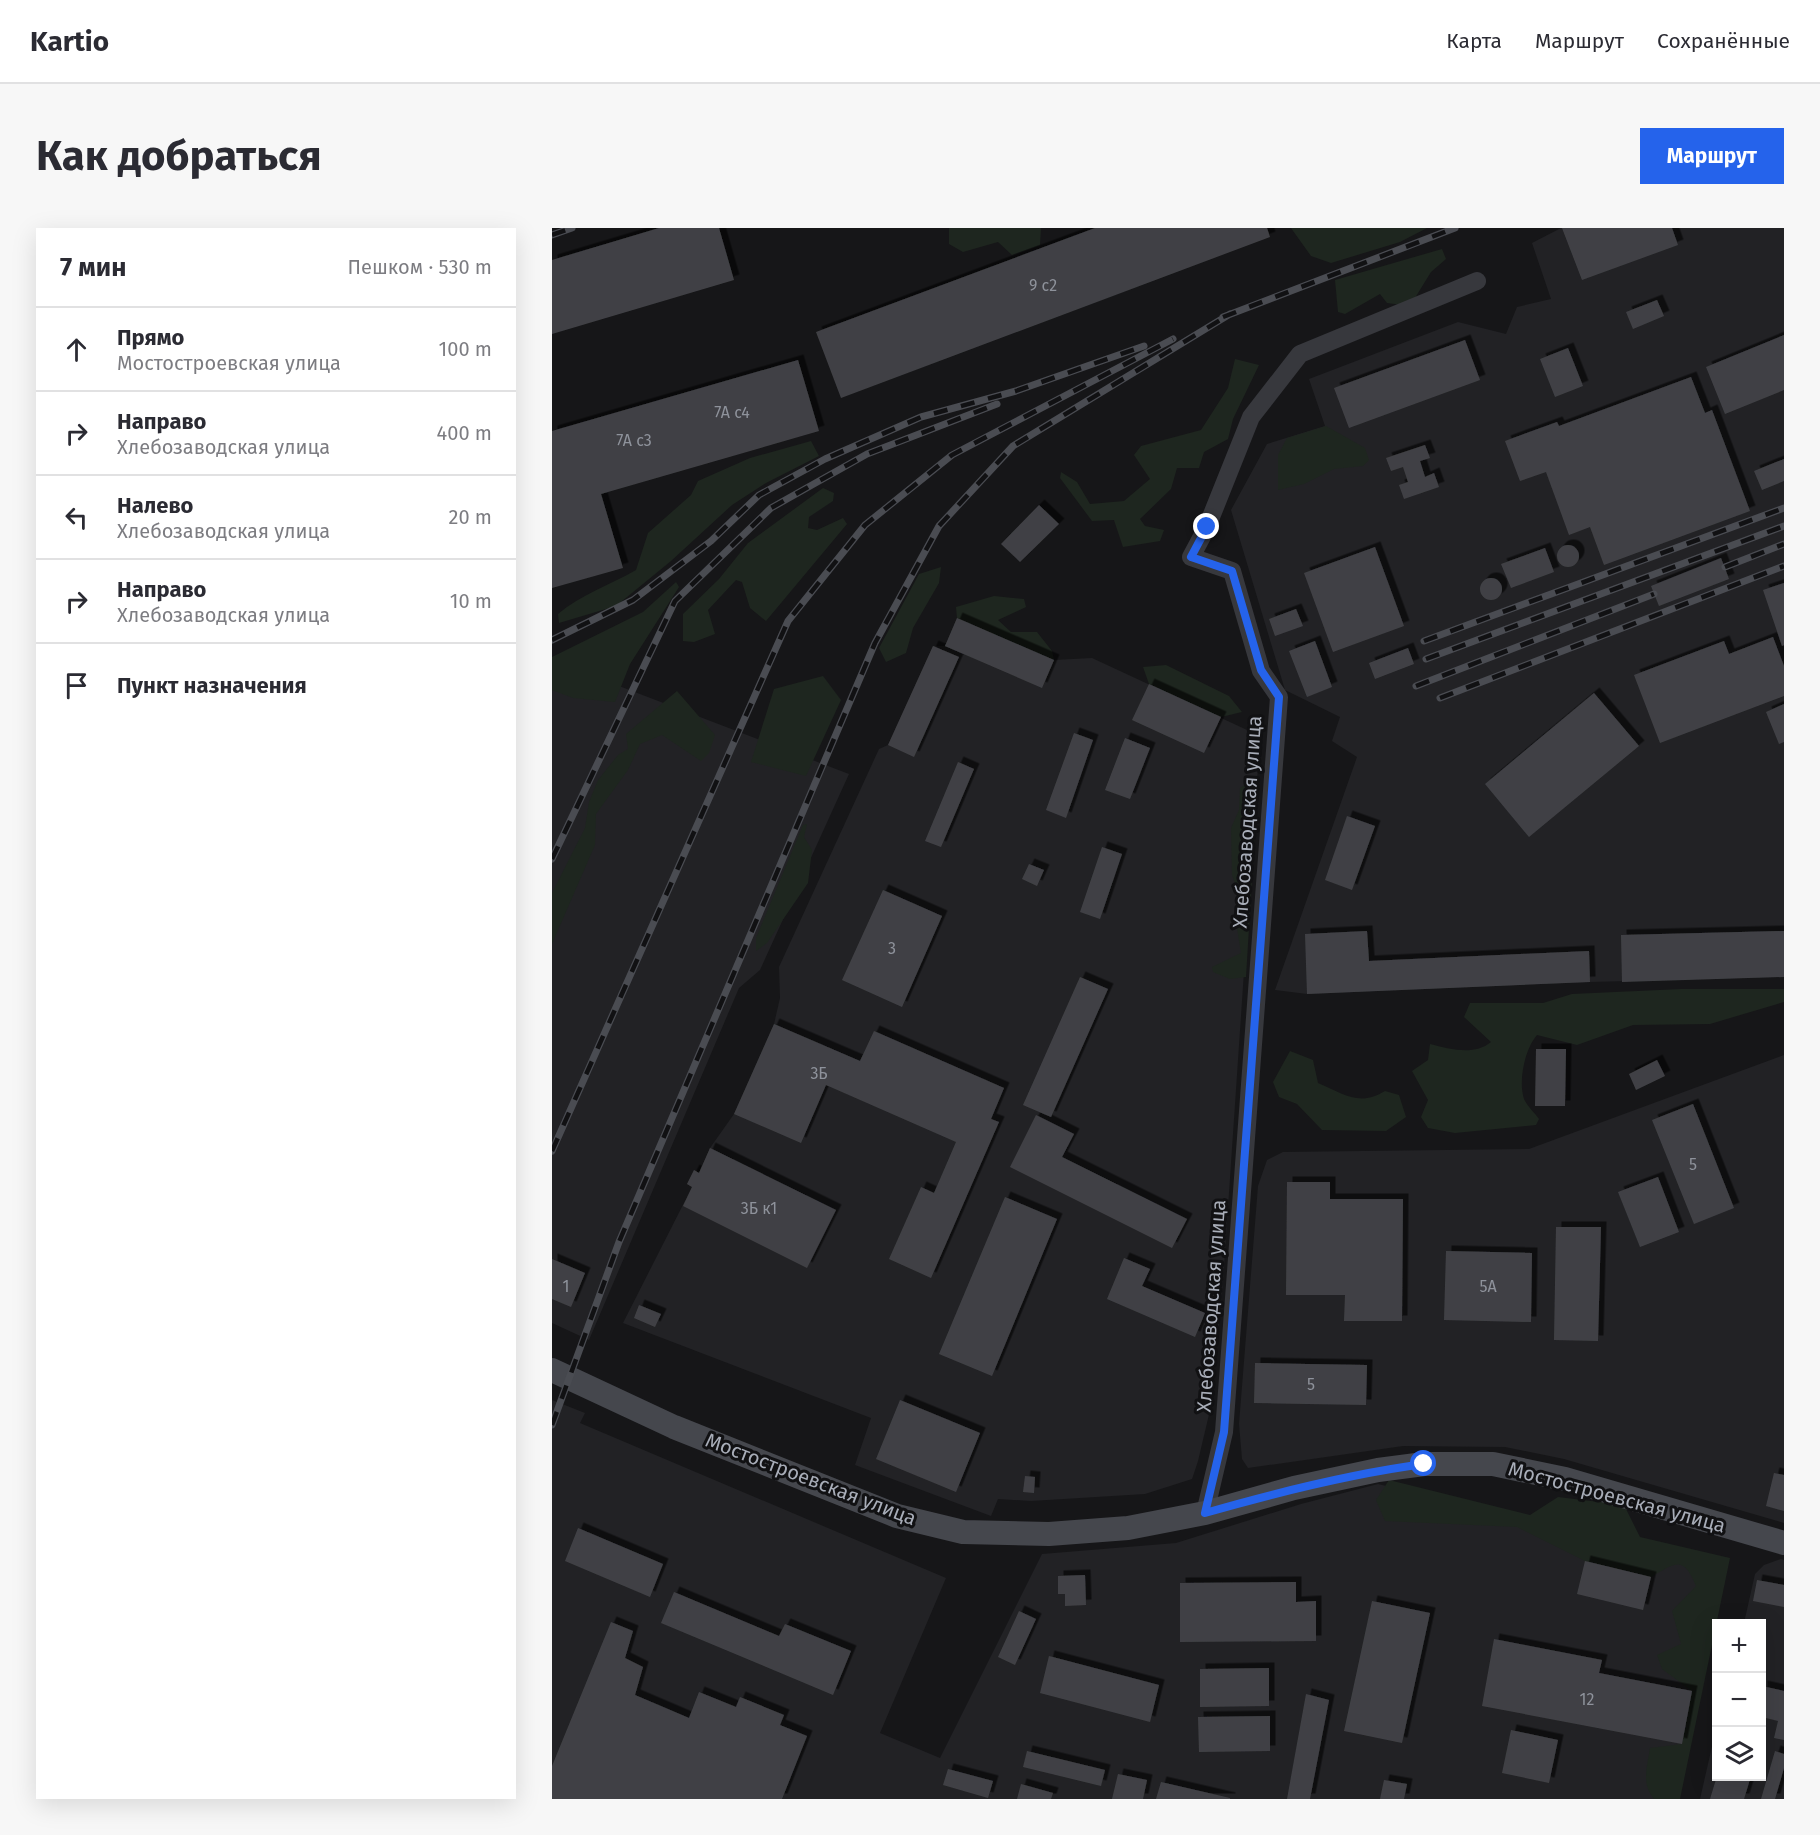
<!DOCTYPE html>
<html lang="ru">
<head>
<meta charset="utf-8">
<style>
	:root { --surface:#fff; --page:#f7f7f7; --text:#2b2b33; --muted:#7c7c81; --line:#e1e1e2; --accent:#2563eb }
	body { margin:0; font-family:"Fira Sans",sans-serif; background:var(--page); color:var(--text) }
	.controls { position:absolute; right:18px; bottom:18px; display:grid; overflow:hidden; border-radius:0px; box-shadow:0 6px 24px #0002 }
	.controls button { width:54px; height:54px; display:grid; place-items:center; padding:0; border:0; border-bottom:2px solid var(--line); background:var(--surface); color:var(--text); font:30px sans-serif }
	.stop { position:absolute; width:18px; height:18px; margin:-14px; border:4px solid #2563eb; border-radius:50%; background:#fff }
	.stop.end { background:#2563eb; border-color:#fff; box-shadow:0 2px 6px #0008 }
	.list { margin:0; padding:0; list-style:none }
	h2 { display:flex; justify-content:space-between; align-items:center; height:78px; margin:0; padding:0 24px; font-size:26px }
	h2 small { font-size:20px; font-weight:400; color:var(--muted) }
	.list li { display:grid; grid-template-columns:39px 1fr auto; gap:18px; align-items:center; box-sizing:border-box; height:84px; padding:0 24px; border-top:2px solid var(--line) }
	.list b { display:block; font-size:22px; white-space:nowrap }
	.list p { margin:0; font-size:20px; white-space:nowrap; color:var(--muted) }
	.list em { font-size:20px; font-style:normal; color:var(--muted) }
	.icon { flex:none; width:33px; height:33px; fill:none; stroke:currentColor; stroke-width:2; stroke-linecap:round; stroke-linejoin:round }
	.map { position:relative; flex:none; width:1232px; height:1571px; overflow:hidden; border-radius:0px }
	header { display:flex; align-items:center; gap:36px; box-sizing:border-box; height:84px; padding:0 30px; background:var(--surface); border-bottom:2px solid var(--line) }
	header strong { font-size:28px }
	nav { display:flex; gap:33px; margin-inline-start:auto; font-size:21px }
	.intro { display:flex; align-items:center; justify-content:space-between; box-sizing:border-box; height:144px; padding:0 36px }
	h1 { margin:0; font-size:42px }
	.button { padding:15px 27px; border-radius:0px; background:var(--accent); color:#fff; font-size:21px; font-weight:700 }
	main { display:flex; gap:36px; padding:0 36px }
	aside { flex:1; background:var(--surface); border-radius:0px; box-shadow:0 6px 24px #0002 }
	.map>svg:first-child { display:block }
	.built { fill:#222225 }
	.green { fill:#1e261f }
	.building { fill:#404145; filter:url(#shadow) }
	.lines { fill:none; stroke-linecap:round; stroke-linejoin:round }
	.minor { stroke:#37383d; stroke-width:18 }
	.secondary { stroke:#45474d; stroke-width:24 }
	.rail-casing { stroke:#4a4c52; stroke-width:7 }
	.rail { stroke:#111113; stroke-width:4.5; stroke-dasharray:14; stroke-linecap:butt }
	.route { stroke:#2563eb; stroke-width:8 }
	.labels { text-anchor:middle; stroke-width:6; stroke-linejoin:round; paint-order:stroke }
	.number-label { font-size:16px; fill:#8e929b }
	.street-label { font-size:20px; fill:#a8adb8; stroke:#111113 }
</style>
</head>
<body>
<header>
<strong>Kartio</strong>
<nav><a>Карта</a><a>Маршрут</a><a>Сохранённые</a></nav>
</header>
<div class="intro"><h1>Как добраться</h1><a class="button">Маршрут</a></div>
<main>
<aside>
<h2>7 мин<small>Пешком · 530 m</small></h2>
<ul class="list">
<li><svg class="icon" aria-label="ahead" viewBox="0 0 24 24"><path d="M12 20V5M6 11l6-6 6 6"/></svg><div><b>Прямо</b><p>Мостостроевская улица</p></div><em>100 m</em></li>
<li><svg class="icon" aria-label="right" viewBox="0 0 24 24"><path d="M7 20v-9h11M14 6l5 5-5 5"/></svg><div><b>Направо</b><p>Хлебозаводская улица</p></div><em>400 m</em></li>
<li><svg class="icon" aria-label="left" viewBox="0 0 24 24"><path d="M17 20v-9H6M10 6l-5 5 5 5"/></svg><div><b>Налево</b><p>Хлебозаводская улица</p></div><em>20 m</em></li>
<li><svg class="icon" aria-label="right" viewBox="0 0 24 24"><path d="M7 20v-9h11M14 6l5 5-5 5"/></svg><div><b>Направо</b><p>Хлебозаводская улица</p></div><em>10 m</em></li>
<li><svg class="icon" aria-label="arrive" viewBox="0 0 24 24"><path d="M6 21V4h12l-3 4 3 4H6"/></svg><div><b>Пункт назначения</b></div></li>
</ul>
</aside>
<div class="map">
<svg width="1232" height="1571" viewBox="0 0 1232 1571">
	<defs>
		<filter id="shadow"><feDropShadow dx="5.5" dy="-5.5" stdDeviation="0" flood-color="#0009"/></filter>
	</defs>
	<rect width="100%" height="100%" fill="#161618"/>
	<path class="built" d="M1009,0H1232V749L1038,754L755,766L723,762L805,529L780,513L788,489L733,462L679,282L715,216L773,198L757,151L906,94L954,106L965,79L999,71L980,15Z
		M405,390L502,432L540,430L708,508L671,1053L659,1178L646,1233L640,1251L593,1266L479,1273L446,1271L439,1288L303,1237L319,1190L71,1095L140,959L135,956L142,942L147,945L158,920L182,886L222,796L228,770L227,739L327,521L336,517L381,418H393Z
		M7,435L297,546L208,742L187,760L37,1112L0,1095V437Z
		M1232,827V1295L1012,1231L953,1219L851,1218L696,1240L690,1231L687,1196L706,958L715,932L731,924L977,921Z
		M0,1172L33,1185L28,1195L394,1350L328,1505L388,1530L490,1326L624,1315L749,1276L826,1256L1165,1338L1125,1571H0Z
		M1229,1331L1232,1332V1571H1148L1164,1501V1548H1210V1396L1192,1395L1203,1346L1212,1337Z"/>
	<path class="green" d="M397,0H489L488,17L460,27L446,14L411,24L397,16Z
		M739,0H875L848,14L779,35L759,28Z
		M890,21L894,31L879,44L858,78L835,75L828,66L793,86L786,84L783,52Z
		M683,131L707,137L681,191L676,211L652,224L647,240H625L619,261L588,291L593,298L612,302L608,313L571,319L562,292L540,293L508,250L509,244L525,254L538,276L572,273L598,251L582,227L589,218L649,202L676,160Z
		M774,198L813,220L817,232L811,238L782,241L752,256L726,262V227L735,210Z
		M259,213L267,228L214,255L180,277L119,333L64,378L7,395L6,386C28,367 58,357 84,342L96,305L139,267L146,253L198,230Z
		M271,260L282,265L281,273L257,289L256,300L265,302L291,290L295,296L214,393L198,380L190,354L184,352L156,382L163,406L142,414L131,413V386L167,351L196,315Z
		M389,339L387,355L361,400L354,425L334,434L327,420L367,346Z
		M124,354L127,359L78,436L63,474L21,470L0,462V429L91,384Z
		M442,368L472,371L474,379L446,392L459,404H485L500,423L502,432L405,390L404,379Z
		M614,437L677,468L690,484L669,489L597,456L591,439Z
		M271,448L289,472L254,548L199,534L222,461Z
		M125,463L163,507L157,525L149,533L110,507L88,516L76,542L44,586L43,617L0,716V665L33,600L37,574L46,552L66,527L76,521L74,506Z
		M699,553L705,569L694,749L678,751L661,744L660,739L689,725L685,700L690,675L680,647L679,600L687,582L688,560Z
		M255,596L252,609L260,622L256,655L215,715L204,723V710L251,597Z
		M1129,761H1232V774L1158,796L1081,797L1025,817L985,807C973,821 966,852 972,871C975,878 983,885 987,891L984,897L903,905L876,900L869,889L876,872L860,843L876,832L878,816C898,821 922,828 939,814L912,789L918,775H991L1020,766Z
		M738,823L761,832L766,855C792,866 807,879 833,863L847,867L854,889L834,903L770,902L745,876L727,869L721,854Z
		M837,1252L978,1287L1006,1269L1072,1277L1088,1309L1178,1330L1128,1571H1102C1089,1555 1095,1540 1098,1520L1130,1516L1140,1463L1110,1441L1105,1427L1129,1416L1120,1383L1144,1358C1131,1327 1124,1335 1099,1349L1033,1333L965,1299L833,1293L824,1272Z"/>
	<path class="building" d="M107,0H167L182,52L0,106V32Z
		M543,0H715L718,9L289,170L264,104Z
		M1010,0H1120L1126,17L1030,52Z
		M1105,72L1112,88L1081,101L1074,84Z
		M1232,107V162L1173,186L1154,139Z
		M913,112L928,152L797,200L782,160Z
		M1016,120L1031,158L1003,169L988,131Z
		M246,132L267,203L49,266L71,340L0,360V203Z
		M1139,149L1153,185L1160,182L1198,283L1052,337L1038,299L1017,307L994,244L968,253L953,213L1005,194L1007,198Z
		M873,217L878,230L868,233L873,249L882,245L887,259L852,271L847,257L856,254L851,239L839,243L834,230Z
		M1232,231V253L1210,262L1202,243Z
		M487,277L507,296L468,334L449,316Z
		M1005 328a11 11 0 1 1 22 0a11 11 0 1 1-22 0Z
		M823,319L852,398L781,424L752,345Z
		M993,320L1002,344L959,360L949,336Z
		M1169,330L1177,351L1107,378L1099,358Z
		M928 361a11 11 0 1 1 22 0a11 11 0 1 1-22 0Z
		M1232,355V417L1230,418L1211,362Z
		M744,381L751,398L723,408L717,391Z
		M405,390L502,432L490,460L393,418Z
		M1221,409L1232,438V468L1108,515L1082,447L1172,413L1177,426Z
		M763,413L780,459L755,469L737,423Z
		M381,418L407,429L362,529L336,517Z
		M856,420L862,436L823,451L817,435Z
		M597,456L669,489L652,525L580,492Z
		M1042,465L1087,518L977,609L933,556Z
		M1232,476V514L1227,516L1214,484Z
		M522,505L541,512L514,590L494,582Z
		M573,510L598,520L578,571L553,562Z
		M406,534L422,541L389,619L373,613Z
		M795,588L823,598L800,662L773,652Z
		M550,619L570,626L548,691L528,684Z
		M477,636L492,642L485,658L470,651Z
		M331,662L390,688L350,779L290,752Z
		M815,703L817,733L1037,723L1038,754L755,766L753,706Z
		M1232,703V749L1070,754L1069,707Z
		M528,749L556,761L499,889L471,877Z
		M222,796L308,833L322,803L452,860L439,891L447,894L379,1050L337,1031L369,959L382,965L404,914L274,857L249,915L182,886Z
		M984,821H1014L1013,878H983Z
		M1105,832L1113,848L1084,862L1077,846Z
		M1141,876L1182,980L1142,996L1100,892Z
		M484,887L522,906L510,929L635,991L620,1020L458,939Z
		M158,920L284,982L255,1040L131,978L140,959L135,956L142,942L147,945Z
		M1106,949L1127,1004L1088,1019L1066,964Z
		M735,954H778V971H851L850,1093H792L793,1067H734Z
		M453,969L505,991L440,1148L387,1126Z
		M1004,999H1049L1046,1113L1002,1112Z
		M894,1023L980,1025L979,1094L892,1092Z
		M572,1030L598,1041L590,1058L653,1085L643,1109L555,1071Z
		M0,1031L33,1045L19,1079L0,1071Z
		M87,1077L109,1086L103,1099L82,1090Z
		M703,1135L815,1137L814,1177L702,1175Z
		M348,1172L428,1205L404,1264L324,1231Z
		M1222,1245L1232,1247V1283L1214,1278Z
		M473,1248L483,1249L482,1265L471,1264Z
		M26,1300L111,1336L98,1369L13,1333Z
		M1033,1333L1099,1349L1091,1382L1025,1366Z
		M533,1347L534,1377L513,1378V1366H506V1348Z
		M1205,1352L1232,1357V1379L1201,1373Z
		M744,1354V1374L764,1373V1413L628,1414V1355Z
		M122,1364L227,1408L233,1396L299,1423L281,1467L109,1395Z
		M820,1373L878,1385L850,1515L792,1503Z
		M467,1383L484,1391L463,1437L446,1429Z
		M59,1394L81,1403L73,1430L91,1439L83,1467L137,1490L147,1464L184,1479L188,1469L232,1487L228,1497L255,1508L230,1571H0V1538Z
		M942,1411L1050,1432L1047,1445L1140,1463L1130,1516L930,1478Z
		M497,1428L607,1457L598,1494L488,1465Z
		M717,1440V1478L648,1479V1441Z
		M1210,1458L1232,1463V1512L1222,1510L1226,1493L1210,1489Z
		M754,1466L777,1472L758,1571H735Z
		M718,1488V1523L647,1524L646,1489Z
		M959,1502L1006,1512L997,1555L950,1545Z
		M475,1523L553,1542L549,1558L471,1539Z
		M1223,1523L1232,1526V1540L1223,1571H1209Z
		M396,1541L441,1553L436,1570L391,1557Z
		M566,1546L595,1552L591,1571H560Z
		M1165,1548H1199L1192,1571H1158Z
		M832,1552L855,1556L852,1571H828Z
		M609,1554L678,1570V1571H604Z
		M469,1556L501,1565L499,1571H465Z"/>
	<g class="lines">
		<path class="minor" d="M653,1285L672,1204L727,469L709,443L680,343L639,329L655,299L699,189L748,126L925,53"/>
		<path class="secondary" d="M0,1142L122,1199L345,1288L411,1304L497,1306L576,1300L653,1285L742,1260L826,1242L872,1236H941L1013,1251L1232,1315"/>
		<g class="rail-casing">
			<path id="rail" d="M0,7L20,0
				M671,89L903,0
				M1173,339L1232,316
				M0,412L81,372L159,313L207,267L273,231L369,189L464,163L592,118
				M872,413L1232,280
				M874,431L1232,298
				M864,458L1102,366
				M888,470L1232,338
				M0,631L123,373L219,280L315,226L445,176
				M0,923L236,393L313,297L400,227L621,111
				M0,1197L67,1014L323,415L387,298L461,218L678,86"/>
		</g>
		<use href="#rail" class="rail"/>
	</g>
	<g class="lines">
		<path class="route" d="M655,299L639,329L680,343L709,442L727,469L672,1204L653,1285C726,1264 797,1246 872,1236"/>
	</g>
	<g class="labels">
		<g class="number-label">
			<text x="491" y="63">9 с2</text>
			<text x="180" y="190">7А с4</text>
			<text x="82" y="218">7А с3</text>
			<text x="340" y="726">3</text>
			<text x="267" y="851">3Б</text>
			<text x="1141" y="942">5</text>
			<text x="207" y="986">3Б к1</text>
			<text x="14" y="1064">1</text>
			<text x="936" y="1064">5А</text>
			<text x="759" y="1162">5</text>
			<text x="1035" y="1477">12</text>
		</g>
		<g class="street-label">
			<text transform="translate(695 594) rotate(-86)" y="7">Хлебозаводская улица</text>
			<text transform="translate(659 1078) rotate(-86)" y="7">Хлебозаводская улица</text>
			<text transform="translate(259 1251) rotate(21)" y="7">Мостостроевская улица</text>
			<text transform="translate(1065 1269) rotate(15)" y="7">Мостостроевская улица</text>
		</g>
	</g>
</svg>
<div class="controls">
<button>+</button>
<button>−</button>
<button><svg class="icon" aria-label="layers" viewBox="0 0 24 24"><path d="M12 4l9 5-9 5-9-5zM3 14l9 5 9-5"/></svg></button>
</div>
<div class="stop" style="left:872px;top:1236px"></div>
<div class="stop end" style="left:655px;top:299px"></div>
</div>
</main>
</body>
</html>
